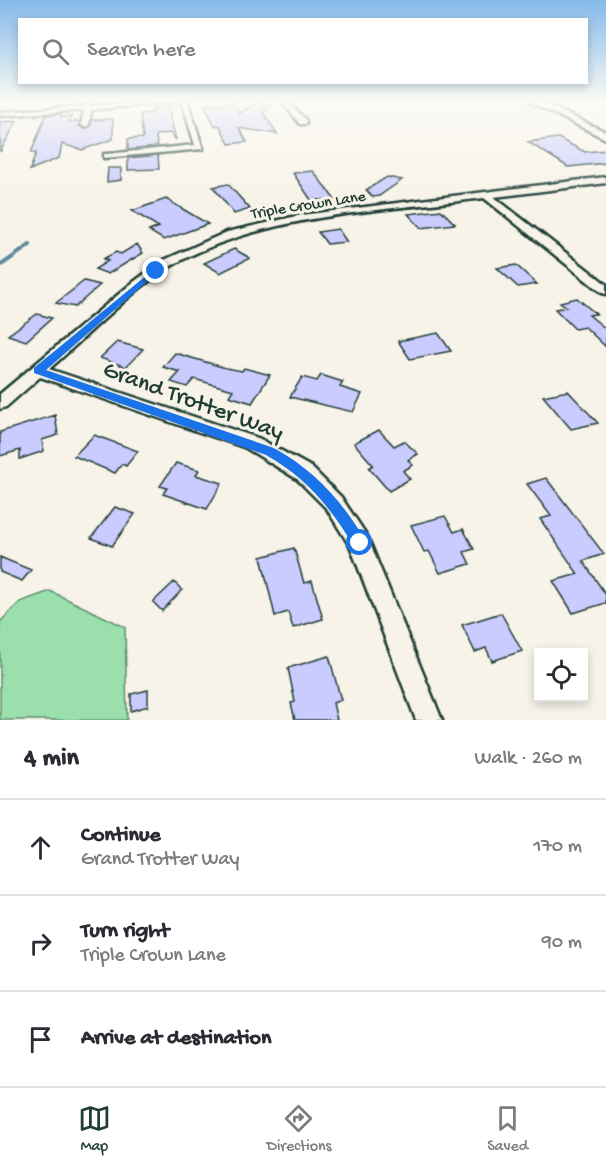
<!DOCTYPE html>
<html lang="en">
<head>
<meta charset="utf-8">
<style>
	:root { --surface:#fff; --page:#f7f7f7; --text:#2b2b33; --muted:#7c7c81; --line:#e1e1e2; --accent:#1f3d34 }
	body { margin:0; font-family:"Gochi Hand",sans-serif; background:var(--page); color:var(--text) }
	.controls { position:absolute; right:18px; bottom:18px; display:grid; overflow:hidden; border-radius:0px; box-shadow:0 3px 9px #0003 }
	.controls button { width:54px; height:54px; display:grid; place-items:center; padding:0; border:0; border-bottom:2px solid var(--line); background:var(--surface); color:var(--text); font:30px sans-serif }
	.stop { position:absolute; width:18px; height:18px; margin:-14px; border:4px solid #1a73e8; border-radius:50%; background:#fff }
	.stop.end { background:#1a73e8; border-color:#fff; box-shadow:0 2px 6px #0008 }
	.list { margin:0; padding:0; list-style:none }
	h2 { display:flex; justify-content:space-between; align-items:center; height:78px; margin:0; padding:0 24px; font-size:26px }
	h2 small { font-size:20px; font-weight:400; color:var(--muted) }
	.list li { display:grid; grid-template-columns:39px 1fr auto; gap:18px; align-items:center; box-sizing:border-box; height:96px; padding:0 24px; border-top:2px solid var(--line) }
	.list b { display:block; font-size:22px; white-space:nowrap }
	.list p { margin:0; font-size:20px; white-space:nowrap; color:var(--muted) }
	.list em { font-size:20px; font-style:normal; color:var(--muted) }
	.icon { flex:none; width:33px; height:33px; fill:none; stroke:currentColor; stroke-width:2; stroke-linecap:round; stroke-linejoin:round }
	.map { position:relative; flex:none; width:606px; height:720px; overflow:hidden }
	.search { position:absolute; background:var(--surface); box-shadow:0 3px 9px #0003; left:18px; right:18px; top:18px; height:66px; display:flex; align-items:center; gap:15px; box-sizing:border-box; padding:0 21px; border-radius:0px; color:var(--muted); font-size:22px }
	.sheet { height:366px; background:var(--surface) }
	nav { display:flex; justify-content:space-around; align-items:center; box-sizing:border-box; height:84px; border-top:2px solid var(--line); background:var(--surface); font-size:16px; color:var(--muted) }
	nav a { display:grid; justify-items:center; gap:3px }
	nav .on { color:var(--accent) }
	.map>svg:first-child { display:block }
	.green { fill:#9be0ac; stroke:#5d8e70; stroke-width:1.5 }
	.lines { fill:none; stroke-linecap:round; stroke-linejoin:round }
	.stream { stroke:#608da1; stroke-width:4 }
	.building { fill:#cacbfe; stroke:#1f3d34; stroke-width:1.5 }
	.street-casing { stroke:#1f3d34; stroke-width:5 }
	.secondary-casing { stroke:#1f3d34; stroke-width:5 }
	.street { fill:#f7f3e8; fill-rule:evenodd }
	.secondary { fill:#f7f3e8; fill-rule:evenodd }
	.route { fill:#1a73e8 }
	.labels { text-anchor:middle; stroke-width:6; stroke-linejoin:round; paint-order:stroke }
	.far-street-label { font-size:16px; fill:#1f3d34; stroke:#f7f3e8 }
	.near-street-label { font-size:24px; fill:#1f3d34; stroke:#f7f3e8 }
</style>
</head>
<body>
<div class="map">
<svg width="606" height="720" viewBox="0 0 606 720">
	<rect width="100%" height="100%" fill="#f7f3e8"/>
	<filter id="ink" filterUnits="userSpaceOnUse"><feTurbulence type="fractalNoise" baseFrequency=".0167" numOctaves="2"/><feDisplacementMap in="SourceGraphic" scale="12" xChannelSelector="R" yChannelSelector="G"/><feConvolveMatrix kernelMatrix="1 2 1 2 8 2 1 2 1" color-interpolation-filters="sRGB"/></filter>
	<g filter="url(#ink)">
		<path class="green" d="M50,591L125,627L127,720H0V622L20,602Z"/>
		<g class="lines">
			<path class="stream" d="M0,266L30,245"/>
		</g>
		<path class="building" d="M234,102L239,114L256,103L273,105L263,112L277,134L239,128L247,142L229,144L220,126L214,125L205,105Z
			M168,107L176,140L170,133L156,135L157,147L128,150V139L143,138L140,114L153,113L151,108Z
			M62,114L61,117L71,116L69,122L80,121L79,126L84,129L90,127L92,120L113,119V139L82,150L62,144L59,158L30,170L36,153H31L46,115Z
			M17,121L0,152V122Z
			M558,138L585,152L606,150V163L568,167L528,142Z
			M158,155L159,169L128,170V158Z
			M108,168H121V180L107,182Z
			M313,171L335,200H311L293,173Z
			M387,177L402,180L379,196L373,197L366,190Z
			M228,184L250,209L234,214L213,187Z
			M166,199L208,224L164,240L149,231L159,227L132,211Z
			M441,210L455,224L421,228L408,214Z
			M338,229L347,242L327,244L318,232Z
			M137,244L143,253L108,274L95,269L108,261L103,259L116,252L121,254Z
			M234,249L250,258L220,273L204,263Z
			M516,265L537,284L518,287L497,268Z
			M84,281L100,285L75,307L56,303Z
			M577,298L596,314L589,315L606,329V347L585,327L575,329L555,309L567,307L560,302Z
			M37,314L52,318L26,341L8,335Z
			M438,333L451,351L410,359L398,341Z
			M117,342L143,349L126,367L100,358Z
			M175,353L226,368L242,371L244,368L270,375L252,403L229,396L233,390L194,379L187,387L171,382L180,372L163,367Z
			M321,375L343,382L340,387L362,394L353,412L290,397L302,377L317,381Z
			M568,391L598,423L571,429L543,396Z
			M55,415L58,435L42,440L44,451L20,459V450L0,456V432Z
			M379,430L394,446L404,441L418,454L408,460L413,465L403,471L410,479L389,491L369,468L373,465L354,443Z
			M94,435L138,451L126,466L122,464L115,473L74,456Z
			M176,463L199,470L196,475L222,483L207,509L163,494L167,488L160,486Z
			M546,478L604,554L583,561L606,595V603L573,613L553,581L578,574L540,519L551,516L527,484Z
			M115,507L135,514L112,546L91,538Z
			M445,516L454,532L463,529L474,549L464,552L470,564L440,573L429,551L424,552L411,525Z
			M294,548L304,583L312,581L323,619L293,628L288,612L275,616L261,557Z
			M0,557L31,570L22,581L0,572Z
			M174,582L182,590L162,611L153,602Z
			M501,613L522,651L492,661L486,648L475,652L462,625Z
			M329,656L341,700L333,703L337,720H295L291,703L295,702L288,668Z
			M148,690V706L131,711V694Z"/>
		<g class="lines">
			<g class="street-casing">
				<path id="street" d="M149,102H173L91,110L89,125L85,127L81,125L84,110L0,116V112Z
					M182,102H188L203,149L104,158V154H107L195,145Z
					M282,102H288L306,120V124H300Z
					M606,177V183L494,197L606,284V294L602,293L484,198C382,211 260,214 171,266C131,290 85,338 49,369L258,438L311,467L341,497L367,536L442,720H416L351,548L327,509L297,479L246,448L40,377L6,407L0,409V394L131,284L162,261L227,232L301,215Z"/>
			</g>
			<g class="secondary-casing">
				<path id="secondary" d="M530,102H541L606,132V139Z"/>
			</g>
			<use href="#street" class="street"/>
			<use href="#secondary" class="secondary"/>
		</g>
	</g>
	<linearGradient id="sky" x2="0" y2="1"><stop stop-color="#83bae9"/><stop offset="0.5" stop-color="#fbfaf5"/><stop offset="1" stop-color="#fbfaf5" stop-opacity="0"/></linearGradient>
	<rect width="606" height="202" fill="url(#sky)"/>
	<path class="route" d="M153,270L159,271L46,370L274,448C308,467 333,491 355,524C359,531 368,539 365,548H355C330,507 308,479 266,455L34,373V368Z"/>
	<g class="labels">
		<g class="far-street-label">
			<text transform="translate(308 203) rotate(-9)" y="6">Triple Crown Lane</text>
		</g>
		<g class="near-street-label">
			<text transform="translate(194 399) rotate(20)" y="8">Grand Trotter Way</text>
		</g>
	</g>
</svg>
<div class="controls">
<button><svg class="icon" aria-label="locate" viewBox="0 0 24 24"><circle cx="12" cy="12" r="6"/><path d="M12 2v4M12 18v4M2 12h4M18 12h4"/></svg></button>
</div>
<div class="stop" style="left:360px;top:543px"></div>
<div class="stop end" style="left:156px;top:271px"></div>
<div class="search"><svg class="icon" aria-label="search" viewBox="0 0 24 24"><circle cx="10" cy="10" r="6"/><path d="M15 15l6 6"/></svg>Search here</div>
</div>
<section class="sheet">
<h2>4 min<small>Walk · 260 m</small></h2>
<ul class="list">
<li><svg class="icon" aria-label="ahead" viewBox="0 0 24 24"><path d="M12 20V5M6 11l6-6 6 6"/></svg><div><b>Continue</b><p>Grand Trotter Way</p></div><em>170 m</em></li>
<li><svg class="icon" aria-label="right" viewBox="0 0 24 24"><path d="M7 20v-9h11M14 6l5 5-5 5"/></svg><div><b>Turn right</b><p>Triple Crown Lane</p></div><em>90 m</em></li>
<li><svg class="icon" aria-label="arrive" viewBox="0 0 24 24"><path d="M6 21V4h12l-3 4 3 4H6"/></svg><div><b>Arrive at destination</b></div></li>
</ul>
</section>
<nav>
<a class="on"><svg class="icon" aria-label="map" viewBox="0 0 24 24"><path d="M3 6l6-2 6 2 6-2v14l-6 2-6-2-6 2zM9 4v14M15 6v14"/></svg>Map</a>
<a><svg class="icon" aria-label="directions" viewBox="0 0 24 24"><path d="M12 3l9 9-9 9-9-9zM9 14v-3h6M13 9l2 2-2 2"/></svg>Directions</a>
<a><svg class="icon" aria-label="saved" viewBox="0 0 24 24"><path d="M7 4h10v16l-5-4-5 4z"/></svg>Saved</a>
</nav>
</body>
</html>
